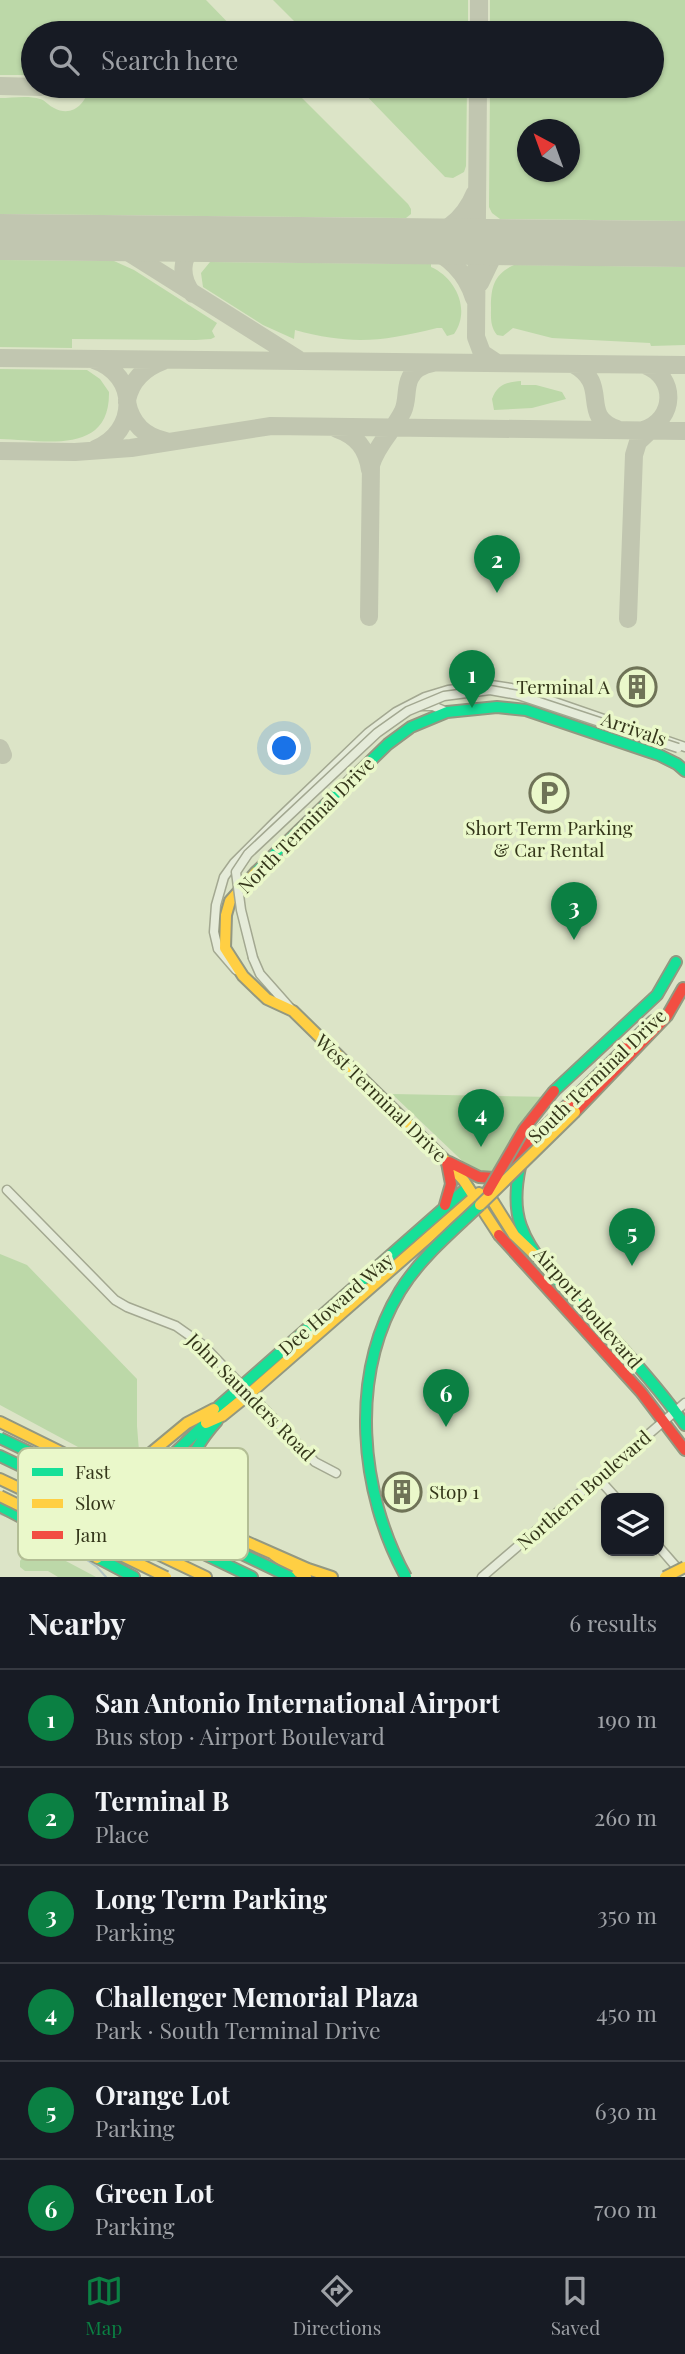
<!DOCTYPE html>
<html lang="en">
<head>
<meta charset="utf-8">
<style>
	:root { --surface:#171b24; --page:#242831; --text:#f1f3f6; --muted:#9ea1a6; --line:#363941; --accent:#0b8043 }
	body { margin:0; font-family:"Playfair Display",serif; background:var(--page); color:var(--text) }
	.controls { position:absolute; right:21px; bottom:21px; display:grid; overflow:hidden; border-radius:14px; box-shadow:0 2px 5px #0004 }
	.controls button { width:63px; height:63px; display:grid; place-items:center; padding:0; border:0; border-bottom:2px solid var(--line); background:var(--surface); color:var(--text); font:35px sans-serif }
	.compass { position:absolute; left:517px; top:119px; width:63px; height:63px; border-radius:50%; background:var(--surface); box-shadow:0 2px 5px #0004; rotate:319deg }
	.you { position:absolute; left:285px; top:749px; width:24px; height:24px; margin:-18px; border:5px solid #fff; border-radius:50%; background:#1a73e8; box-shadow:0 0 0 10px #1a73e833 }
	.badge { display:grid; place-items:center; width:46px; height:46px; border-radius:50%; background:var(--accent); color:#fff; font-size:23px; font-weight:700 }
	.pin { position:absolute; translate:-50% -58px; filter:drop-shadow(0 2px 4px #0008) }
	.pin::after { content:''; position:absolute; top:37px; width:24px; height:21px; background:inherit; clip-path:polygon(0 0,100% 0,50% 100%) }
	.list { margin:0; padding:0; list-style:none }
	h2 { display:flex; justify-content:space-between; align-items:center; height:91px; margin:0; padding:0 28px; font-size:30px }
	h2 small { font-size:23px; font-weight:400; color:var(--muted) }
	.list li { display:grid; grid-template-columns:46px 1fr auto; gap:21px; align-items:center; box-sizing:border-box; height:98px; padding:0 28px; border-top:2px solid var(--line) }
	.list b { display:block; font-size:26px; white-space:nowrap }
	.list p { margin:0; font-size:23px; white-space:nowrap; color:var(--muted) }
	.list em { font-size:23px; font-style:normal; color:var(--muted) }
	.icon { flex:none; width:38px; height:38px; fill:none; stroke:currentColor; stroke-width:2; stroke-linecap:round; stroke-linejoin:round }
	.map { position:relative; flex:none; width:685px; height:1577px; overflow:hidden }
	.search { position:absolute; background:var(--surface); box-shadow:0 2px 5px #0004; left:21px; right:21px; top:21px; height:77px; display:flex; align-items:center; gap:18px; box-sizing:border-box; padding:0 24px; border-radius:38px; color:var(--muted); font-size:26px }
	.sheet { height:679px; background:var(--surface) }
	nav { display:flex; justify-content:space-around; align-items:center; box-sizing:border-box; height:98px; border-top:2px solid var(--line); background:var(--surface); font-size:19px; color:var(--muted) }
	nav a { display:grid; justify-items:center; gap:4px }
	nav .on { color:var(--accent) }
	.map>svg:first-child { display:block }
	.green { fill:#bcd8a8; fill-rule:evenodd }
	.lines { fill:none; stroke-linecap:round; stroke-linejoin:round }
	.stream { stroke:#b1c4c3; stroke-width:2 }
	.taxiway { stroke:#c1c6b0; stroke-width:18 }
	.runway { stroke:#c1c6b0; stroke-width:46 }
	.street-casing { stroke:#a3a891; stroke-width:11 }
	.fast-casing { stroke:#939881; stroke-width:14 }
	.slow-casing { stroke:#939881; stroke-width:14 }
	.jam-casing { stroke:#939881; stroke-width:14 }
	.street { stroke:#e5ebd9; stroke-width:8 }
	.fast { stroke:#16e098; stroke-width:10 }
	.slow { stroke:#ffcf43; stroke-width:10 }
	.jam { stroke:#f24e42; stroke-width:10 }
	.street-bridge-casing { stroke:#a3a891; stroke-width:11; stroke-linecap:butt }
	.fast-bridge-casing { stroke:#939881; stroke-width:14; stroke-linecap:butt }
	.slow-bridge-casing { stroke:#939881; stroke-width:14; stroke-linecap:butt }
	.jam-bridge-casing { stroke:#939881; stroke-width:14; stroke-linecap:butt }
	.street-bridge { stroke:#e5ebd9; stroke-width:8 }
	.fast-bridge { stroke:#16e098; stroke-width:10 }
	.slow-bridge { stroke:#ffcf43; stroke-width:10 }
	.jam-bridge { stroke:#f24e42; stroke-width:10 }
	.labels { text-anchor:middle; stroke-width:7; stroke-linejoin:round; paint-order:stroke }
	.poi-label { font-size:19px; fill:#34361a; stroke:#eaf8ca; text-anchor:end }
	.street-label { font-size:19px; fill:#34361a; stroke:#eaf8ca }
	.key { fill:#eaf8ca; stroke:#b3be95; stroke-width:2 }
	.key-label { font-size:19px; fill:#34361a }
</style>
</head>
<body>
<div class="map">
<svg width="685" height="1577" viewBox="0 0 685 1577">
	<rect width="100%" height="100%" fill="#dce4c7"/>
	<path class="green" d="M0,0H206L238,33H33V75H0Z
		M273,0H468V33H306Z
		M490,0H685V221L500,219L492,213L489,207L490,86H652V33H490ZM528,130H570V172H528Z
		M89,86H290L408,204L411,209V214L406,218L0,214V98C12,98 28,95 40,99C45,100 49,106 54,108C72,118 87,103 89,86Z
		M357,86H467L466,166L464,172L453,178L445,177Z
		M0,260L114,261L134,270L217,323L212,331L215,337L211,339L196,340L72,339V348L0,347Z
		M210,262L431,264V267C456,278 471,310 454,334L447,336L442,328H437C381,342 351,345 295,330L294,339L263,325L203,287L201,273Z
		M514,265L685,267V345L651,346L650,343L552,338L513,328L503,336L497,335C490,326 491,318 491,307C491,287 494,274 514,265Z
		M0,369L87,370L100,379L109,392C110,456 44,440 0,439Z
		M521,381V385H536L562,392L566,399L532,408L494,410L492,399C497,384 507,382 521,381Z
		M392,1094L555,1097L492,1173H475Z
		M0,1254L27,1265L137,1379V1426L139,1451L117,1468L0,1405Z
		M32,1543L96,1577H58L48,1571H25L20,1567V1561Z"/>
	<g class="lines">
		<path class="stream" d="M0,1514L9,1517
			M84,1558L97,1567L106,1577"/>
		<path class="taxiway" d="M479,33V0
			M0,86L41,87
			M478,86L476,337L482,353L497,363
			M92,238L112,242L298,359
			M412,240C442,236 463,222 475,193
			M409,241C440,249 464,266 474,298
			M480,283L494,254L510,242
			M193,294C180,279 179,255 198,244C207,240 217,240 227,239
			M0,358L685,365
			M94,360C139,375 138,432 95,449
			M573,364C612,385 578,415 617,429
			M127,400C131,381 144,368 163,361
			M127,402C131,423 145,437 166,441
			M337,429C357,436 367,449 370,470
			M643,430C676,420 677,377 645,365
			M0,451L75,452L131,448L271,426L685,431
			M369,617L371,465C377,444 394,430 403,411C408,400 405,388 410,378C414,369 423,365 433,363
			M628,619L634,455L638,442L654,427
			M0,748L3,755"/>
		<path class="runway" d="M0,237L685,244"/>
		<g class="street-casing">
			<path id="street" d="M420,706H433L447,712
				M253,958L260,974L291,1009
				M236,970L218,949L214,932L216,905L224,877L234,863L275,822L368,733L396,712L425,697L448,690L491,685L511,688L543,698L685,747
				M7,1190L115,1300L127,1307L176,1326L203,1345L315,1462L336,1473
				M598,1478L616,1498
				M659,1547L685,1577
				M482,1577L685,1403"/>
		</g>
		<g class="fast-casing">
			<path id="fast" d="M256,872L388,744L411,727L447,712L497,707L526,710L659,755L677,764L685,771
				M554,1091L657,995L676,962
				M520,1167C516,1186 514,1207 521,1226C534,1263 572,1294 598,1322C629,1355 659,1388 685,1425
				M0,1456L252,1577
				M161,1466L206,1423L219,1406L468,1187
				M0,1506L134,1577
				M211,1524C178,1483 184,1458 217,1421"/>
		</g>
		<g class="slow-casing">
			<path id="slow" d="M256,872L230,901L226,915L225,948L243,976L267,999L293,1011L446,1161L464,1181L499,1235
				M487,1192L514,1235L536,1256
				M0,1422L215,1528L308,1569L332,1577
				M206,1423L222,1416L248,1395L479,1193
				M111,1478L129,1471L187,1423L214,1409
				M0,1479L206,1577
				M274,1555L306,1577"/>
		</g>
		<g class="jam-casing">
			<path id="jam" d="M575,1112L667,1016L683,988
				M510,1161L653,1021
				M449,1162L479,1177L494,1178
				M445,1205L451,1184L447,1163
				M499,1235L641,1392L685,1450"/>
		</g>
		<use href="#street" class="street"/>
		<use href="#fast" class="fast"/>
		<use href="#slow" class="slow"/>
		<use href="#jam" class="jam"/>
		<g class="street-bridge-casing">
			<path id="street-bridge" d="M253,958L241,910L236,872L248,854L377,733L408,711L444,696L490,690L518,695L678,748"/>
		</g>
		<g class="fast-bridge-casing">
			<path id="fast-bridge" d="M0,1438L290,1577
				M406,1577C359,1492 349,1375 400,1291C421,1257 452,1232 480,1205"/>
		</g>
		<g class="slow-bridge-casing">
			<path id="slow-bridge" d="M480,1205L575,1112
				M0,1496L166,1577
				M97,1558L127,1505L161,1466
				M665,1577L685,1567"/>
		</g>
		<g class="jam-bridge-casing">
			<path id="jam-bridge" d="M488,1191L524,1129L554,1091"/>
		</g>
		<use href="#street-bridge" class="street-bridge"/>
		<use href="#fast-bridge" class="fast-bridge"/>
		<use href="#slow-bridge" class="slow-bridge"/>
		<use href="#jam-bridge" class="jam-bridge"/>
	</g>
	<defs>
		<g id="building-ring" transform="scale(2.0125)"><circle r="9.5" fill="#eaf8ca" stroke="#6f7357" stroke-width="1.5"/><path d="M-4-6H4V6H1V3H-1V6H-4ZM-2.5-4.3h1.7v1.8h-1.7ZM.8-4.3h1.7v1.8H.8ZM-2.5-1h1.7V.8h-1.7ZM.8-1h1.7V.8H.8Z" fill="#6f7357"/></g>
		<g id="parking-ring" transform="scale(2.0125)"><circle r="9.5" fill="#eaf8ca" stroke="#6f7357" stroke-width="1.5"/><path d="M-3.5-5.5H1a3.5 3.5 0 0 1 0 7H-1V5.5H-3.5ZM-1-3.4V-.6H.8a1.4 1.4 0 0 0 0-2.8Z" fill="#6f7357"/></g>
	</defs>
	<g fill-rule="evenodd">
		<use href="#building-ring" x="637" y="687"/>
		<use href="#parking-ring" x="549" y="793"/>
		<use href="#building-ring" x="402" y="1492"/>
	</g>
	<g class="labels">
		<g class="poi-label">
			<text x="610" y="694">Terminal A</text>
			<text x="549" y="835" text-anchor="middle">Short Term Parking<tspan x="549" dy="22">&amp; Car Rental</tspan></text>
			<text x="429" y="1499" text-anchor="start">Stop 1</text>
		</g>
		<g class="street-label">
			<text transform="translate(634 729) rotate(19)" y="7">Arrivals</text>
			<text transform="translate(306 825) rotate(-45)" y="7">North Terminal Drive</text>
			<text transform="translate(597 1076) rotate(-44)" y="7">South Terminal Drive</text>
			<text transform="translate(381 1098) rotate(44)" y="7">West Terminal Drive</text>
			<text transform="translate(336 1304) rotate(-41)" y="7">Dee Howard Way</text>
			<text transform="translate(588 1308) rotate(49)" y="7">Airport Boulevard</text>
			<text transform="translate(251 1397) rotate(45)" y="7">John Saunders Road</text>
			<text transform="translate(584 1490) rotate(-41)" y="7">Northern Boulevard</text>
		</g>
	</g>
	<rect x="18" y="1448" width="230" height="112" rx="10" class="key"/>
	<rect x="32" y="1468" width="31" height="8" fill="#16e098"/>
	<rect x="32" y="1499" width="31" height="9" fill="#ffcf43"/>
	<rect x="32" y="1531" width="31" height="8" fill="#f24e42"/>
	<g class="key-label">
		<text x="75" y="1479">Fast</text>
		<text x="75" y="1510">Slow</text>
		<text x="75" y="1542">Jam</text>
	</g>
</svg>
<div class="controls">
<button><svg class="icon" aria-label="layers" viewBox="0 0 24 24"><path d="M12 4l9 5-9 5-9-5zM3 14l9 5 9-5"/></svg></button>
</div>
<svg class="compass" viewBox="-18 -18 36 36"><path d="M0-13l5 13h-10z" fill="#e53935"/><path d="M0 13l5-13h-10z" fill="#9ea1a6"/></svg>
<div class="you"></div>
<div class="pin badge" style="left:472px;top:708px">1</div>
<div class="pin badge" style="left:497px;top:593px">2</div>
<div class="pin badge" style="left:574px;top:940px">3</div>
<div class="pin badge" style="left:481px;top:1147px">4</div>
<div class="pin badge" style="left:632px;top:1266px">5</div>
<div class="pin badge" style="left:446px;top:1427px">6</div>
<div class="search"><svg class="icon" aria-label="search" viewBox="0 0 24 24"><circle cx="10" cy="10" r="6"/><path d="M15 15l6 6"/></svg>Search here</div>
</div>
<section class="sheet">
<h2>Nearby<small>6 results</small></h2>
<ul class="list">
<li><span class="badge">1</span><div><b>San Antonio International Airport</b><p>Bus stop · Airport Boulevard</p></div><em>190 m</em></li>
<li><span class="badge">2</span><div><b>Terminal B</b><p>Place</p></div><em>260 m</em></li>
<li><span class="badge">3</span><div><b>Long Term Parking</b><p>Parking</p></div><em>350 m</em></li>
<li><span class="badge">4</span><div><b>Challenger Memorial Plaza</b><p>Park · South Terminal Drive</p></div><em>450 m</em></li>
<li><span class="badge">5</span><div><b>Orange Lot</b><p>Parking</p></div><em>630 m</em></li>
<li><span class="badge">6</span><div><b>Green Lot</b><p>Parking</p></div><em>700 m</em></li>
</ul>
</section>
<nav>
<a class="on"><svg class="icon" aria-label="map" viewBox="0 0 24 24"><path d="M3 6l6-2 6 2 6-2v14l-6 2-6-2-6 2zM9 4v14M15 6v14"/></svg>Map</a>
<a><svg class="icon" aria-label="directions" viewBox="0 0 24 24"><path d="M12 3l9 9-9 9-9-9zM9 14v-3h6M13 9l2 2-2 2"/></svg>Directions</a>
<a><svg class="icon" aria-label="saved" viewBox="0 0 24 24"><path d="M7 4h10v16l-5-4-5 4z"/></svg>Saved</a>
</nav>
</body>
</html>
